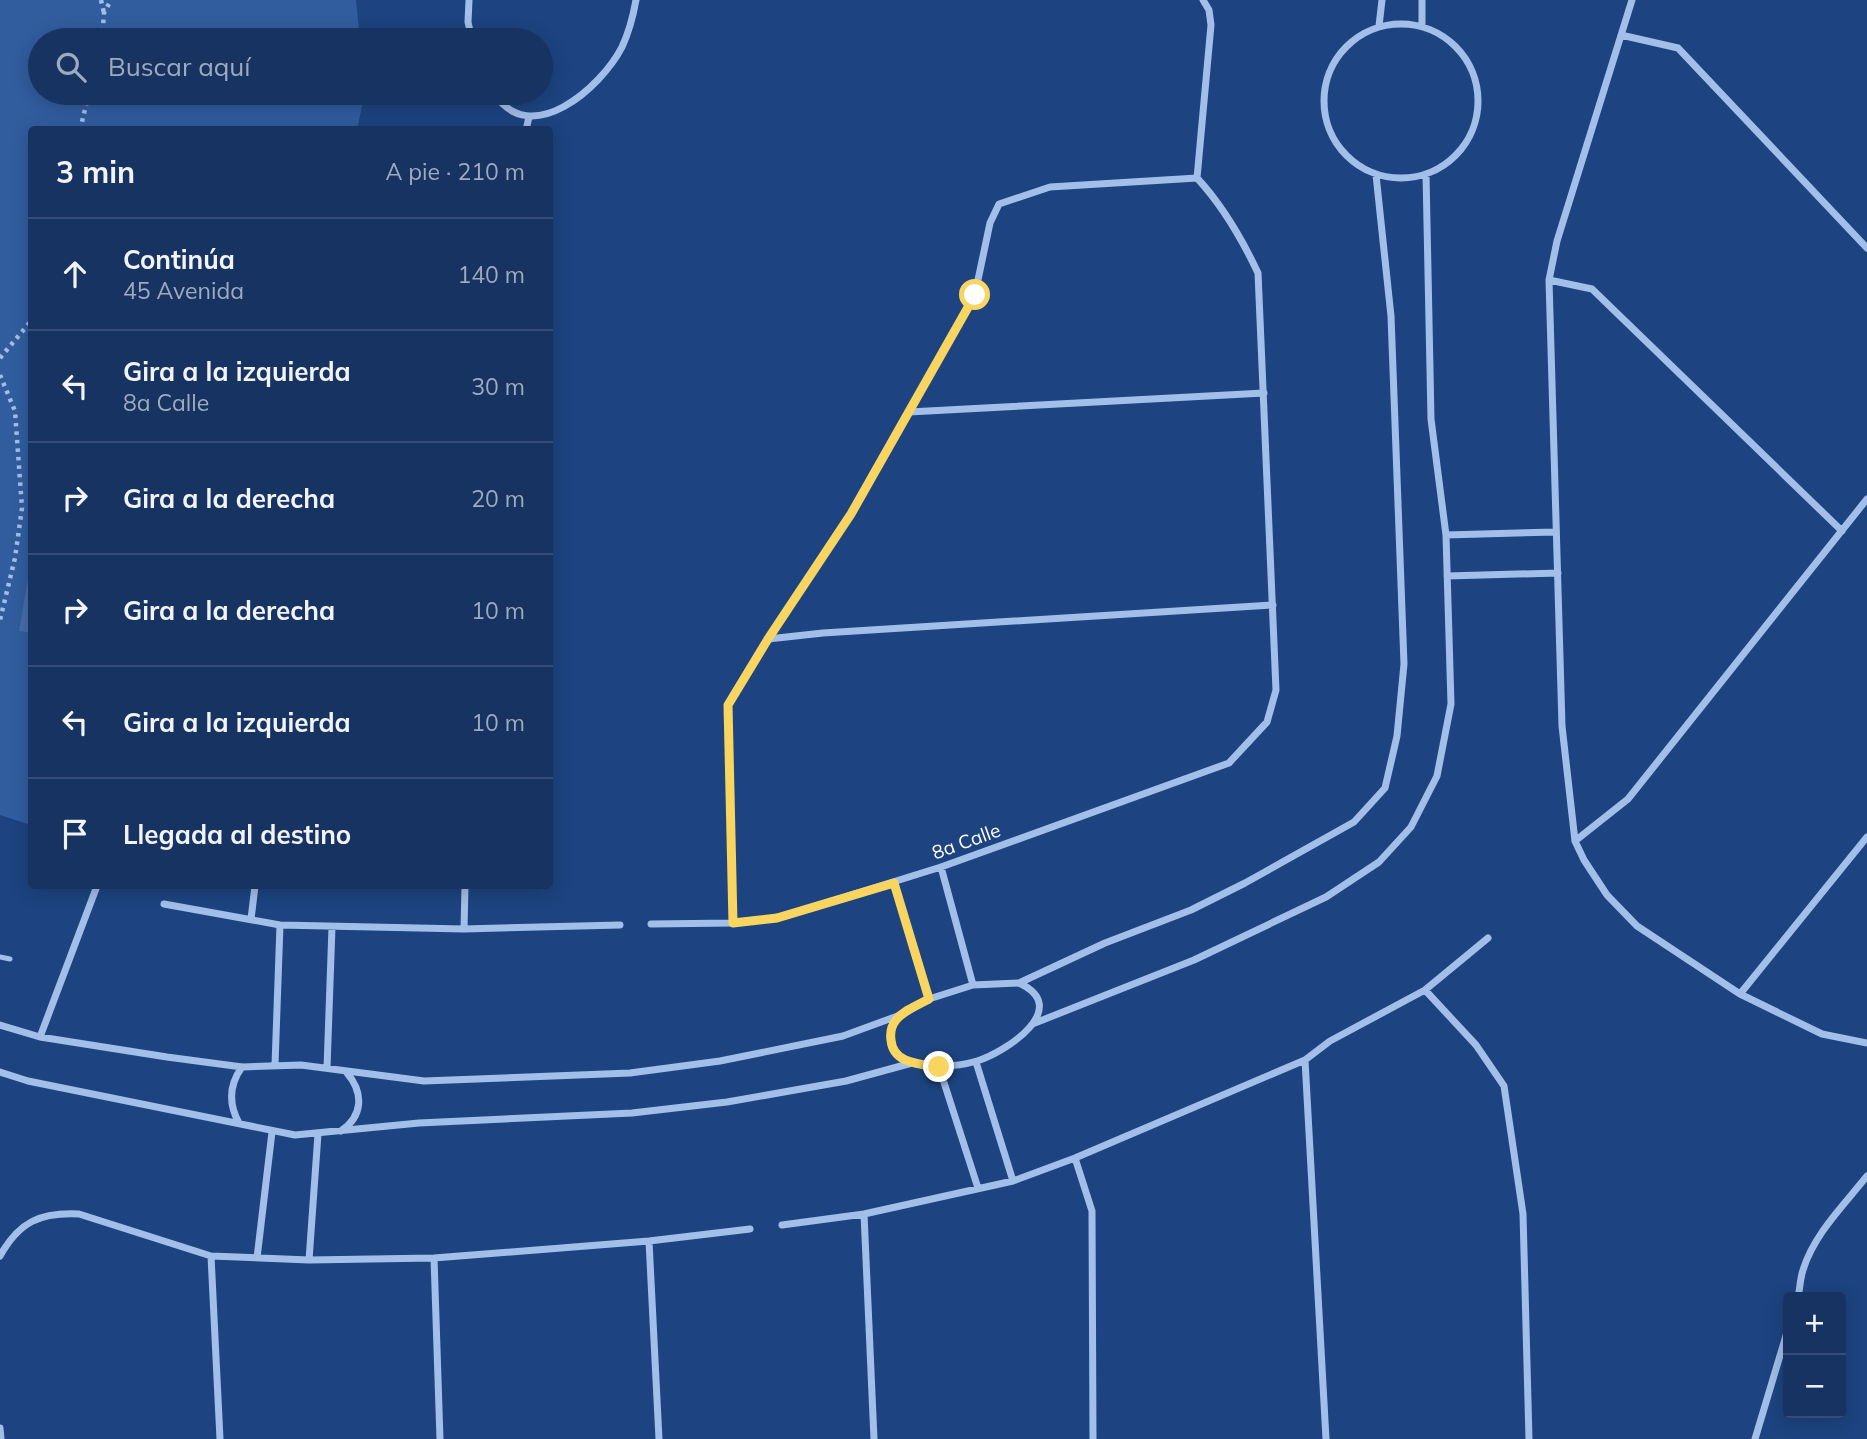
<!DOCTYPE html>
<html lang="es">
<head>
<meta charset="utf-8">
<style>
	:root { --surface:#163361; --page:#233f6a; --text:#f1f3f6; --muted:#9eaabd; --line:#354e76 }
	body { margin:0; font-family:Mulish,sans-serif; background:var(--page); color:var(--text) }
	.controls { position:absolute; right:21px; bottom:21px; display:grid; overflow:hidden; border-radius:7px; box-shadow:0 4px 18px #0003 }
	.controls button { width:63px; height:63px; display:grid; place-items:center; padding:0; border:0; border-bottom:2px solid var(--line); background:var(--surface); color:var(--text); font:35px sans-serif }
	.stop { position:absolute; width:21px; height:21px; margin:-16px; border:5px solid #f8d461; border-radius:50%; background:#fff }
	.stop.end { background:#f8d461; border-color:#fff; box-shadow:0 2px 7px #0008 }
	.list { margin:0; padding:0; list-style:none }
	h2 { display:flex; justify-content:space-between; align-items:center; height:91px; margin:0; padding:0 28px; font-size:30px }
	h2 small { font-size:23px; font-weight:400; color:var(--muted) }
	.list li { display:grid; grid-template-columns:46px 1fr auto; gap:21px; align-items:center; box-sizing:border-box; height:112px; padding:0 28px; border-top:2px solid var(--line) }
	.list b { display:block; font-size:26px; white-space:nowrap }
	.list p { margin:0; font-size:23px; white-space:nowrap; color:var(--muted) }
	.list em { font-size:23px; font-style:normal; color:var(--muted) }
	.icon { flex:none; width:38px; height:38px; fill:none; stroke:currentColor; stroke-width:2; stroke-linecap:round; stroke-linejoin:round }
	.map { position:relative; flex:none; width:1867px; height:1439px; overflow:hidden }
	.search { position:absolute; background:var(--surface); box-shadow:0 4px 18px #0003; left:28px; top:28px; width:525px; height:77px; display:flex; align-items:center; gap:18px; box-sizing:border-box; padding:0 24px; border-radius:38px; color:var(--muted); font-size:26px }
	.panel { position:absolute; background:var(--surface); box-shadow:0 4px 18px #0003; left:28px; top:126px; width:525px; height:763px; border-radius:7px }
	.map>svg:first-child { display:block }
	.park { fill:#315d9f }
	.building { fill:#466eaa }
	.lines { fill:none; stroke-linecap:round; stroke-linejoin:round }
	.path { stroke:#a2bfe9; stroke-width:4.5; stroke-dasharray:3.5 5; stroke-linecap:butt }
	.service { stroke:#a2bfe9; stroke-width:5 }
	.minor { stroke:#a2bfe9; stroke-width:7 }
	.route { stroke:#f8d461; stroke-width:9 }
	.labels { text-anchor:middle; stroke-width:7; stroke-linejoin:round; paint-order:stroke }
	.street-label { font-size:19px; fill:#fff; stroke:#1d4481 }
</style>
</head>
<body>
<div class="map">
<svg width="1867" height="1439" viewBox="0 0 1867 1439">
	<rect width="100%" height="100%" fill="#1d4481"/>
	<path class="park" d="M0,0H356L360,40H40V93H365L357,129L32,130L31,825L0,815Z"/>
	<path class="building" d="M30,568H32V633L19,631Z"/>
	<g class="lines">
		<path class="path" d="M101,0L104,13
			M102,40L104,13L111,0
			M80,130L89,93
			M0,358L32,320
			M0,375L15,411L22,508L15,558L0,620"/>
		<path class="service" d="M0,957L10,959"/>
		<path class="minor" d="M469,0L468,22L472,40
			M1632,0L1557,241L1549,280L1562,726L1575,841L1584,860L1607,895L1637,926L1740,994L1822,1034L1867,1043
			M1324 101a77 77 0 1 1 154 0a77 77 0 1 1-154 0Z
			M1379,26L1382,0
			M1422,26V0
			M1621,35L1678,48L1867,248
			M494,93C530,150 601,88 622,47C629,32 633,17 636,0
			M526,130L529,117
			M1549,280L1592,289L1842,531
			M909,412L1264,393
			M1446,535L1556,532
			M1447,576L1558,573
			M768,639L823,633L1273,605
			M1575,841L1628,799L1867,499
			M941,867L973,985
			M894,883L929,999
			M164,904L280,925L464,929L620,925
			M251,919L255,886
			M733,923L728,705L768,639L851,514L975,294L990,223L999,204L1050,187L1197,178
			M651,924L733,923L777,918L941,867L1229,763L1267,722L1276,690L1258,273C1242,239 1223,206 1197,178L1211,25L1209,10L1203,0
			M464,929L465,886
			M1425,990L1476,1045L1504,1086L1523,1214L1529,1439
			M1740,994L1867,837
			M899,1017C891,1025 888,1036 892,1047C897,1060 910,1063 923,1065C940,1067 960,1066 977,1061C1006,1052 1073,1008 1019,983
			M1035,1023L1194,960L1326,897L1379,862L1411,827L1437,776L1451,704L1446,535L1431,419L1426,174
			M0,1025L40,1037L167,1057L242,1067L301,1065L424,1081L630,1073L720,1061L843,1036L903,1014L929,999L973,985L1019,983L1105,943L1191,910L1245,883L1354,822L1385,788L1397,736L1404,664L1391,316L1376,175
			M40,1037L97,886
			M1305,1060L1326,1439
			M976,1062L1013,1181
			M275,1065L280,925
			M939,1067L978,1188
			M327,1068L332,927
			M0,1072L28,1081L295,1135L419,1123L632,1113L727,1102L846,1081L912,1063
			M239,1123C228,1103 229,1085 242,1067
			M341,1131C363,1116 364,1093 347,1073
			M1075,1158L1092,1211L1093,1439
			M864,1214L874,1439
			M782,1225L864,1214L1013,1181L1075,1158L1305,1060L1330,1041L1425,990L1488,938
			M649,1241L659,1439
			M0,1256C19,1222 40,1212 79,1214L211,1256L309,1260L434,1258L649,1241L750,1229
			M211,1256L220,1439
			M257,1258L272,1132
			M434,1258L440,1439
			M309,1260L318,1134
			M1798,1297C1800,1289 1800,1279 1803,1270C1814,1234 1844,1205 1867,1176
			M0,1428L1,1439
			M1755,1439L1788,1329"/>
	</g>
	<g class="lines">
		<path class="route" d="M939,1067C920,1064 893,1064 891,1040C890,1033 892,1025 896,1020C904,1010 918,1005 929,999L894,883L777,918L733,923L728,705L768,639L851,514L975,295"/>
	</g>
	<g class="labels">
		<g class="street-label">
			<text transform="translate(966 841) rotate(-20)" y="7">8a Calle</text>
		</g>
	</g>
</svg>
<div class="controls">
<button>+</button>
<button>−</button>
</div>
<div class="stop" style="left:975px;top:295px"></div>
<div class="stop end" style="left:939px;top:1067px"></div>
<div class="search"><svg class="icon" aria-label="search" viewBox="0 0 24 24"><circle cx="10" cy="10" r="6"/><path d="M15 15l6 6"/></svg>Buscar aquí</div>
<section class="panel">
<h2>3 min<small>A pie · 210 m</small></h2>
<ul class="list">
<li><svg class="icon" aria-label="ahead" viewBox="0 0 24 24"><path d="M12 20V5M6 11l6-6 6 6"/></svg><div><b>Continúa</b><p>45 Avenida</p></div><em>140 m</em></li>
<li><svg class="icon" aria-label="left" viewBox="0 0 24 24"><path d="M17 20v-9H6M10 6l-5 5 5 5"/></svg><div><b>Gira a la izquierda</b><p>8a Calle</p></div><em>30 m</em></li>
<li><svg class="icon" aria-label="right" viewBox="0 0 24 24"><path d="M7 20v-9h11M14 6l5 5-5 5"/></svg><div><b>Gira a la derecha</b></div><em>20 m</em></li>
<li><svg class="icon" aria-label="right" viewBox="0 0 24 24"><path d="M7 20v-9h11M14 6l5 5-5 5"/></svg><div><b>Gira a la derecha</b></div><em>10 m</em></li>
<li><svg class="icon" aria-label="left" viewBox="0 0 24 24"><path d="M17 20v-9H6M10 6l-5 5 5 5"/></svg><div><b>Gira a la izquierda</b></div><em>10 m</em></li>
<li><svg class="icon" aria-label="arrive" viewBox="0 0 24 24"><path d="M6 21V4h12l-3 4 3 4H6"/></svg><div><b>Llegada al destino</b></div></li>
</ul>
</section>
</div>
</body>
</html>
